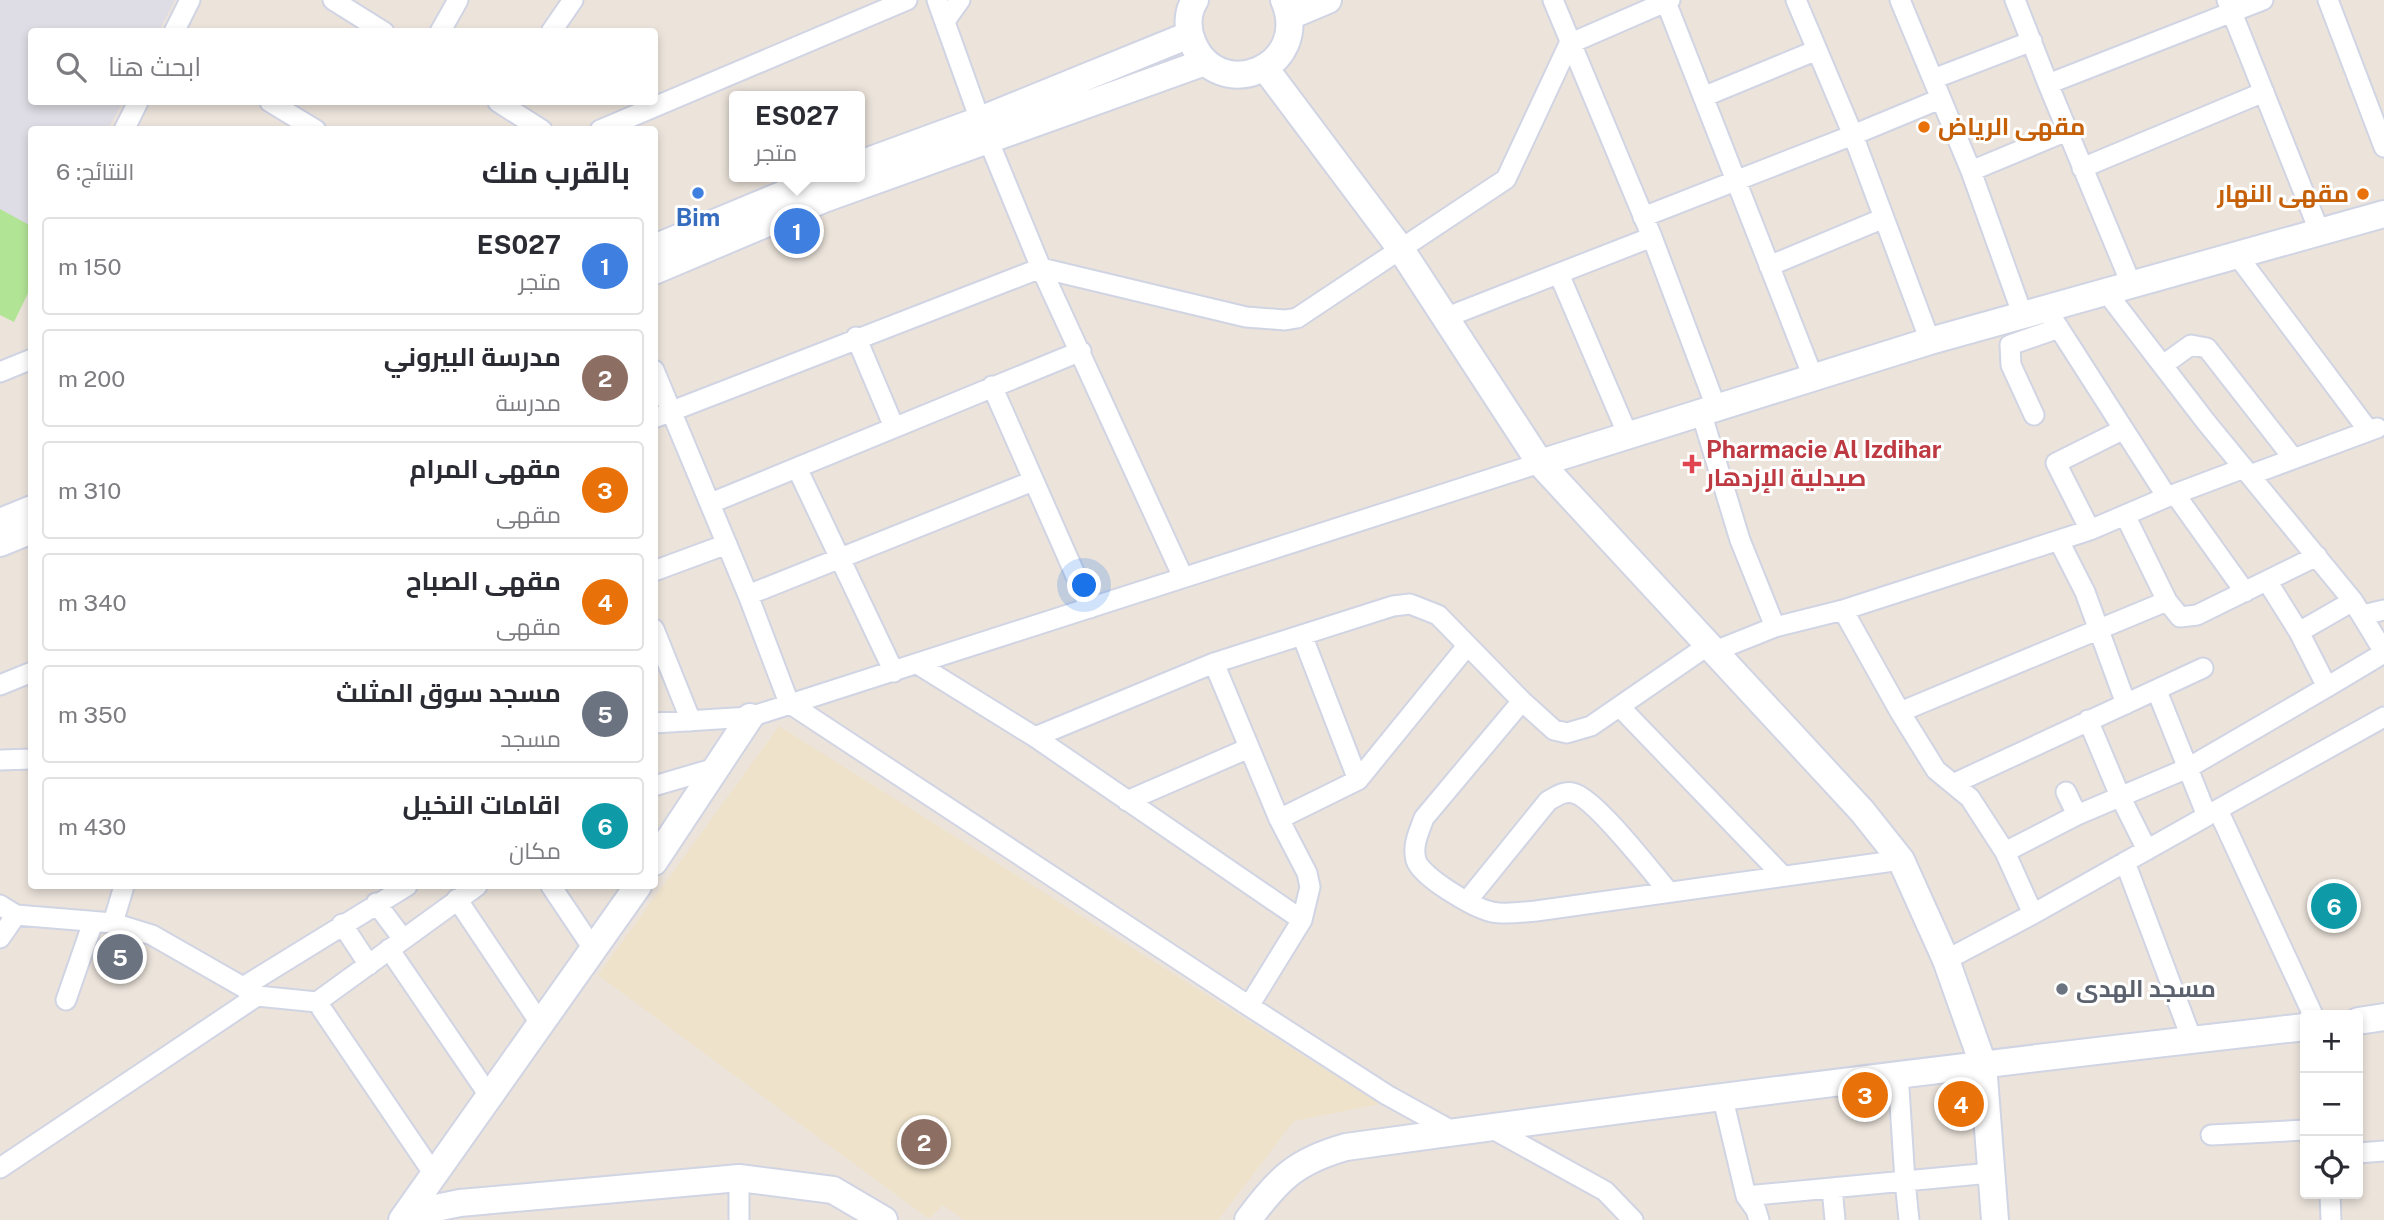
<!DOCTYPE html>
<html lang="ar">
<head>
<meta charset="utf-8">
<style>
	:root { --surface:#fff; --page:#f2f2f3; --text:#2b2b33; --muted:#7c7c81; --line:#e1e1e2; --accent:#b45309 }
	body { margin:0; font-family:"Public Sans",Cairo,sans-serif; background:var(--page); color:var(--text); direction:rtl }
	.controls { position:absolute; right:21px; bottom:21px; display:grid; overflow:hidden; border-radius:7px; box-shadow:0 4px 10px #0003 }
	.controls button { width:63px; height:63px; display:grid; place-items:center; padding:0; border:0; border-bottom:2px solid var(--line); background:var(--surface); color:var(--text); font:35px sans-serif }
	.you { position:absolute; left:1085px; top:586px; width:24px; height:24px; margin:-18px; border:5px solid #fff; border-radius:50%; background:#1a73e8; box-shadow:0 0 0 10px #1a73e833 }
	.badge { display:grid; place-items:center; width:46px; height:46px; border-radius:50%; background:var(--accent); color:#fff; font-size:23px; font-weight:700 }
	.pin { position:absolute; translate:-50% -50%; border:4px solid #fff; box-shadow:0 2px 7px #0006 }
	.popup { position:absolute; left:729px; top:91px; width:136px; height:91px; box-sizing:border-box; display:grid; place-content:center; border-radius:7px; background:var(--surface); filter:drop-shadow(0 2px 5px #0005); font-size:23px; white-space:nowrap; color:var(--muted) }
	.popup b { font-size:26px; color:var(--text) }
	.popup::after { content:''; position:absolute; left:50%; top:100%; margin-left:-14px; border:14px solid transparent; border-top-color:var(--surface) }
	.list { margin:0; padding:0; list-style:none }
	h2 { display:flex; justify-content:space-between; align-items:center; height:91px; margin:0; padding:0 28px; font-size:30px }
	h2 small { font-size:23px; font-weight:400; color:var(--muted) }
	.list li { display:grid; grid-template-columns:46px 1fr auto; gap:21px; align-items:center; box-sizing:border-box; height:98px; margin:0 14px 14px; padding:0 14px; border:2px solid var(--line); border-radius:7px }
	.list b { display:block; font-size:26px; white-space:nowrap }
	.list p { margin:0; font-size:23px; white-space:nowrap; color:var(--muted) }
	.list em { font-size:23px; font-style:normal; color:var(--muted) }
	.icon { flex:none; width:38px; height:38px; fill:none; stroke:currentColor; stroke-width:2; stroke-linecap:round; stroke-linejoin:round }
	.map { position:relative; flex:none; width:2384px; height:1220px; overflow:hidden; direction:ltr }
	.search { position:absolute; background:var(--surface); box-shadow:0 4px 10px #0003; left:28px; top:28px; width:630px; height:77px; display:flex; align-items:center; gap:18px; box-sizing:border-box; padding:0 24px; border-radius:7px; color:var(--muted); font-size:26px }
	.panel { position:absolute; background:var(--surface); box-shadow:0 4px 10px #0003; left:28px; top:126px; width:630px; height:763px; border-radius:7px; direction:rtl }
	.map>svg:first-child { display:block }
	.industrial { fill:#dedce4 }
	.education { fill:#eee2ca }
	.green { fill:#b2e496 }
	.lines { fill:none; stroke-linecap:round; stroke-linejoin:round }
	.street-casing { stroke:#d0d4e3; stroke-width:23 }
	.secondary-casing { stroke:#d0d4e3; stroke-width:30 }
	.street { stroke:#fff; stroke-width:19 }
	.secondary { stroke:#fff; stroke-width:26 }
	.food-dot { fill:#e8710a; stroke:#fff; stroke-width:2.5 }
	.shop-dot { fill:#3f7fe0; stroke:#fff; stroke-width:2.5 }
	.health-dot { fill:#e0444e; stroke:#fff; stroke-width:2.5 }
	.worship-dot { fill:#6b7280; stroke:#fff; stroke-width:2.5 }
	.labels { text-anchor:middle; stroke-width:6; stroke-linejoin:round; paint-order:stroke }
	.food-label { font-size:24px; font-weight:bold; fill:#c56008; stroke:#fff; text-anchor:start }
	.shop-label { font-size:24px; font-weight:bold; fill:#366cbe; stroke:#fff }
	.health-label { font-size:24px; font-weight:bold; fill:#be3a42; stroke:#fff; text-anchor:start }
	.worship-label { font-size:24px; font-weight:bold; fill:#5b616d; stroke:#fff; text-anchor:start }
</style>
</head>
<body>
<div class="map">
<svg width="2384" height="1220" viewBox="0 0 2384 1220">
	<rect width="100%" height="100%" fill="#ece4db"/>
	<path class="industrial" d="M0,0H175L159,31L32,32V102H123L108,129L32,130L31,226L0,210Z"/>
	<path class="education" d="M779,726L1380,1104L1294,1121L1218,1220H964L943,1205L929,1219L598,975Z"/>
	<path class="green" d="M0,209L31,226V287L14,322L0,315Z"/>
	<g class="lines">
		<g class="street-casing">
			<path id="street" d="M333,0L384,32
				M937,0L980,120L1041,268L1182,575
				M1553,0L1652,237L1716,407
				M1900,0L1971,171L2023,316
				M2015,0L2048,84
				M2227,0L2320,233
				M2328,0L2384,147
				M1666,2L1813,377
				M945,21L960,0
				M174,32L190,0
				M440,32L458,0
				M551,32L573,0
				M1933,79L2032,41
				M1703,97L1817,50
				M270,102L316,130
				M498,102L542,130
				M124,130L138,102
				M600,130L907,0
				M2082,168L2264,92
				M1971,171L2067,131
				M1643,217L1853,135L1796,0
				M2237,255L2368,430
				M1769,266L1884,218
				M1559,274L1627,433
				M2132,286L2048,84L2263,0
				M2107,293L2206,422L2353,601L2384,652
				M2046,308L2167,497L2244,468
				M1447,317L1652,237
				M856,337L894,427
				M1930,341L1853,135L1940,99
				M2163,365L2191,345L2207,348L2293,458
				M654,370L748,595L789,703L1249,1006L1387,1095L1454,1132
				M0,372L32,359
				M992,386L1090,608
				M1701,412L1740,540L1775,627L1843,610L2090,530
				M2034,415L2011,365L2010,345L2059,328
				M654,418L1041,268L1246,317L1285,320L1297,318L1506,179L1569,44L1670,0
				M2122,430L2056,463L2090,530L2167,497
				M797,468L894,672
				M2250,475L2377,428
				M2175,494L2245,592
				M711,503L1081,351
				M2125,515L2167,601L2180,617L2197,615L2317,556
				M2059,541L2085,592L2126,704
				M654,571L727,544
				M2267,581L2299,632L2327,687L2384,653
				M748,595L1033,481
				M1843,610L1900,712L1936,770L1970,798L2005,852L2033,914L1946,960
				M2363,615L2384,610
				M654,629L691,721
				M2299,632L2353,601
				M1302,635L1358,780
				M1715,651L1775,627
				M1214,663L1393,606L1410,604L1438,615L1522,701L1554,730L1567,733L1591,726L1710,644
				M919,665L1035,737L1214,663L1279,819L1307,873L1310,887L1302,920L1249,1006
				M0,685L32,672
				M1522,701L1424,818C1419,832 1412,845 1416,860C1421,877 1474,908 1492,912C1506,915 1521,912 1536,911L1901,860
				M1620,707L1782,875
				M1900,712L2167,601
				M2088,720L2120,796L2147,850
				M654,723L750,717L1540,463
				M1035,737L1302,920
				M0,760L32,759
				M1955,783L2203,668
				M654,786L719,767
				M2066,792L2077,815
				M1127,801L1249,748
				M2218,810L2313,1015
				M2208,815L2384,717
				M1279,819L1358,780L1467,646
				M2005,852L2077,815L2188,768L2327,687
				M2125,862L2192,1040
				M551,886L594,950
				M457,899L540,1023
				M1467,901L1548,801C1557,796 1563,791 1573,793C1594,797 1651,871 1668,891
				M376,903L403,939
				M0,905L16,915L113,923L152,935L243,987
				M2033,914L2207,816L2157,691
				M113,923L124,886
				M342,924L369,965
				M0,938L16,915
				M389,949L488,1094
				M253,994L243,987L407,886
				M66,1000L93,922
				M317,1002L477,886
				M1898,1073L1905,1181L1991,1173
				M1723,1099L1746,1196L1756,1210L1759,1220
				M1491,1128L1605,1191L1633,1220
				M2211,1135L2305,1130
				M2358,1153L2384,1151
				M0,1168L257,996L317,1002L433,1173
				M1832,1188L1835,1220
				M2330,1194L2331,1220
				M1746,1196L1905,1181L1909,1220
				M739,1220V1178"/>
		</g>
		<g class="secondary-casing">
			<path id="secondary" d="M1195,0C1187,12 1187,28 1192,41C1217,106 1313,68 1284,0
				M1290,16L1328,0
				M1265,68L1400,248L1540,463L1862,811L1901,860L1946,960L1983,1064L1995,1220
				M860,164L980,120L1189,35
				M654,248L825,177
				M654,271L824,199L1205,62
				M1540,463L1930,341L2384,214
				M0,522L32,509
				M0,543L32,530
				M654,862L750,717
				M2358,1021L2384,1017
				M407,1214L460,1203L739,1178L833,1190L884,1220
				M402,1220L638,886
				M1248,1220C1278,1179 1296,1161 1346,1147C1666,1103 1985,1063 2305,1027"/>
		</g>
		<use href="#street" class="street"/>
		<use href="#secondary" class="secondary"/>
	</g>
	<g class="food-dot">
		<circle cx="1924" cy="127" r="7"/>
		<circle cx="2363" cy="194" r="7"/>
	</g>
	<circle class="shop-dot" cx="698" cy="193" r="7"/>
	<path class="health-dot" d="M1688.5 453.5h7v7h7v7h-7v7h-7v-7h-7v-7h7z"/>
	<circle class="worship-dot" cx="2062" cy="989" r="7"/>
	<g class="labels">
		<g class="food-label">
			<text x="1938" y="135">مقهى الرياض</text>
			<text x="2349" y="202" text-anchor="end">مقهى النهار</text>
		</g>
		<g class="shop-label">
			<text x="698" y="226">Bim</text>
		</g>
		<g class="health-label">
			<text x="1706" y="458">Pharmacie Al Izdihar<tspan x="1706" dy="28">صيدلية الإزدهار</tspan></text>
		</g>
		<g class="worship-label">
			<text x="2076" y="997">مسجد الهدى</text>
		</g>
	</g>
</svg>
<div class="controls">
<button>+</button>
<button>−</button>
<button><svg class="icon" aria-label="locate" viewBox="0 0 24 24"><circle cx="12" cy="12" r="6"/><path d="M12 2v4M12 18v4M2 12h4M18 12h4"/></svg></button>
</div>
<div class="you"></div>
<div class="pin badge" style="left:797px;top:231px;background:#3f7fe0">1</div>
<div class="popup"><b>ES027</b>متجر</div>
<div class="pin badge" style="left:924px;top:1142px;background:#8d6e63">2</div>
<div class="pin badge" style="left:1865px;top:1095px;background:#e8710a">3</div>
<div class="pin badge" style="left:1961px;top:1104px;background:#e8710a">4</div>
<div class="pin badge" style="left:120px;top:957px;background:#6b7280">5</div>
<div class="pin badge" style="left:2334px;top:906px;background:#0f9aa8">6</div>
<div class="search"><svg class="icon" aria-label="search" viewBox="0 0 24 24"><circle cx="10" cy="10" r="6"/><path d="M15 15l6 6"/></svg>ابحث هنا</div>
<section class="panel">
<h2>بالقرب منك<small>النتائج: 6</small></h2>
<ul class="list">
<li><span class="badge" style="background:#3f7fe0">1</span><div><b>ES027</b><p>متجر</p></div><em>150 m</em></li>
<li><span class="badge" style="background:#8d6e63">2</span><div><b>مدرسة البيروني</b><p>مدرسة</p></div><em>200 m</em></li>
<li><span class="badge" style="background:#e8710a">3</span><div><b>مقهى المرام</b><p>مقهى</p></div><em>310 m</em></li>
<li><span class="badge" style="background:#e8710a">4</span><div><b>مقهى الصباح</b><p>مقهى</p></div><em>340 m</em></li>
<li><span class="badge" style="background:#6b7280">5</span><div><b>مسجد سوق المثلث</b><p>مسجد</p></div><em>350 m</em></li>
<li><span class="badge" style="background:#0f9aa8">6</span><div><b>اقامات النخيل</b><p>مكان</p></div><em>430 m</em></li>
</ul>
</section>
</div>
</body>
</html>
